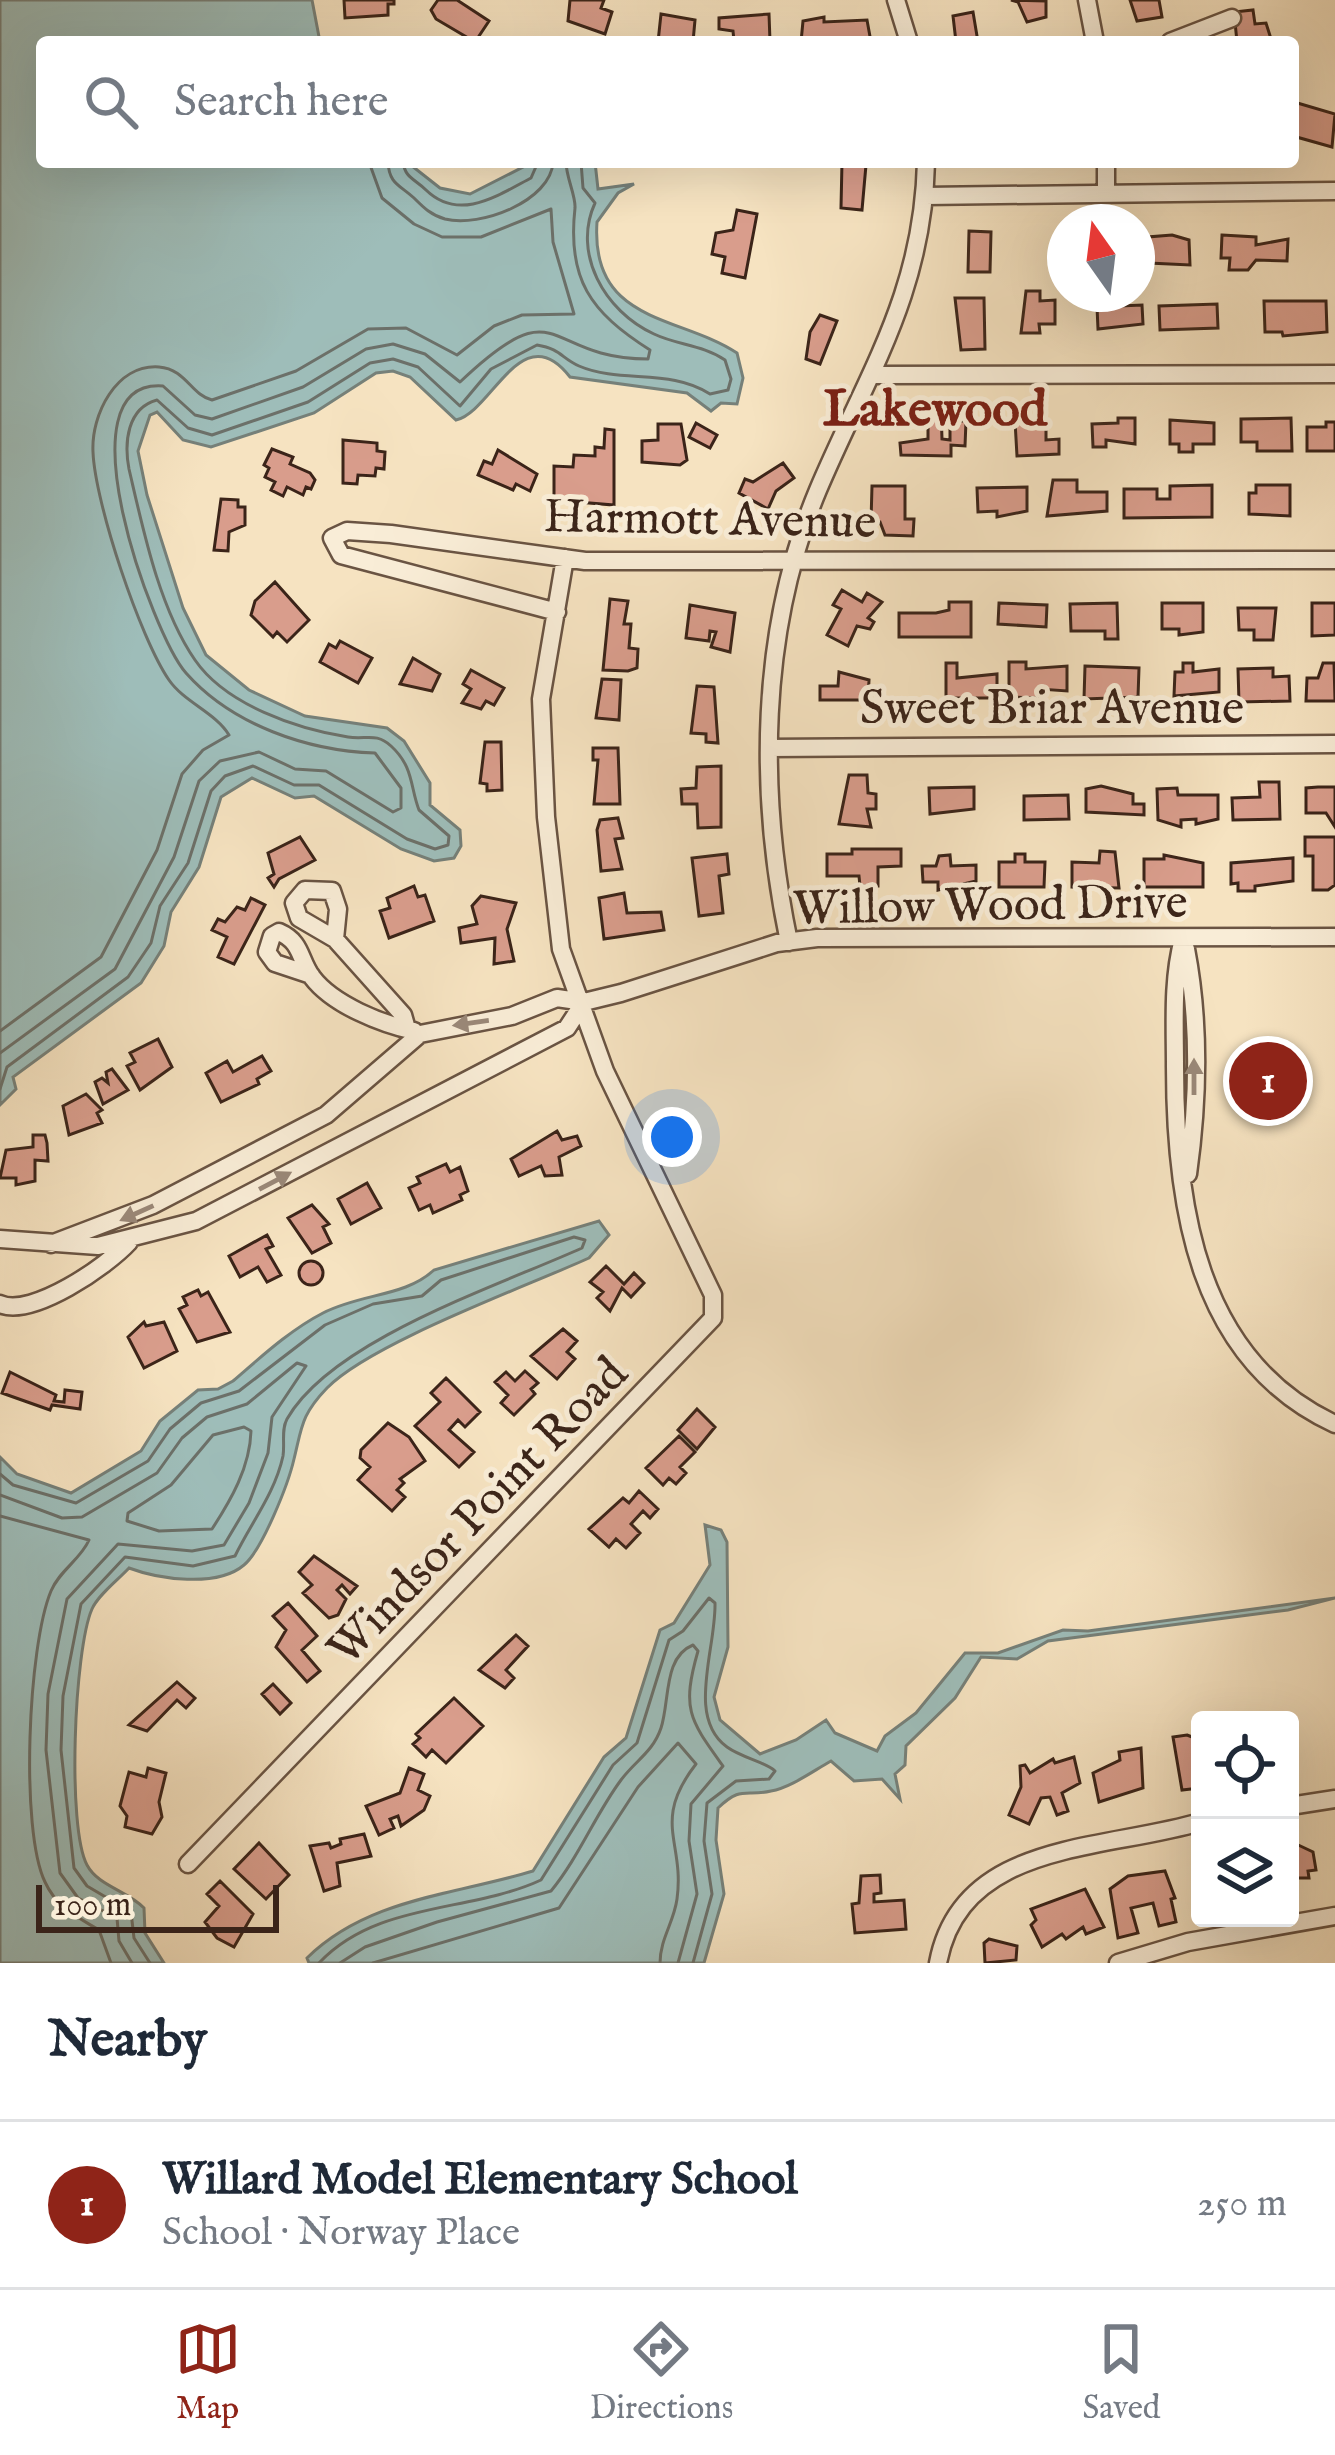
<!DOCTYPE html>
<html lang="en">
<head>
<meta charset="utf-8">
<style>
	:root { --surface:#fff; --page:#f2f2f3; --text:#1f2937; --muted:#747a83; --line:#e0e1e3; --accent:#8f2418 }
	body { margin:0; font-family:"IM FELL English",serif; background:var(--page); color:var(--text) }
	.controls { position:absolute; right:36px; bottom:36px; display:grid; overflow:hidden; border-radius:12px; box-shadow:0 12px 48px #0002 }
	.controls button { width:108px; height:108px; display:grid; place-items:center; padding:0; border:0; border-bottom:3px solid var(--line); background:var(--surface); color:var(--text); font:60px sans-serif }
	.compass { position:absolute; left:1047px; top:204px; width:108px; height:108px; border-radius:50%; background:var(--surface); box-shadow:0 12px 48px #0002; rotate:346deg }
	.scale { position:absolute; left:36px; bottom:30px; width:243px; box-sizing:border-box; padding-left:12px; border:6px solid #3b2419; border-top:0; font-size:33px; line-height:42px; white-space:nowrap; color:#3b2419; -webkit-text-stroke:9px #f9edd7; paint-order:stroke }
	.you { position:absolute; left:672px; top:1137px; width:42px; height:42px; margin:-30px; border:9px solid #fff; border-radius:50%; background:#1a73e8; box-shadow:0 0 0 18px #1a73e833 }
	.badge { display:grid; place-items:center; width:78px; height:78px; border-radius:50%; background:var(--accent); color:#fff; font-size:39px; font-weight:700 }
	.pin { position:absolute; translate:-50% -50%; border:6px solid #fff; box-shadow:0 3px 12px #0006 }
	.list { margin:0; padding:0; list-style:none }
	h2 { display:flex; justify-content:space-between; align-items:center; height:156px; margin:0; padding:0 48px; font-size:51px }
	h2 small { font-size:39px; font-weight:400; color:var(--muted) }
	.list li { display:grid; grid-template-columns:78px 1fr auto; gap:36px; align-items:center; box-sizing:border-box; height:168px; padding:0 48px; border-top:3px solid var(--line) }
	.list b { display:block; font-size:45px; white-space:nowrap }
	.list p { margin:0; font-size:39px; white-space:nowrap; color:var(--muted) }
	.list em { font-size:39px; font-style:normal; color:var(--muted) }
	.icon { flex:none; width:66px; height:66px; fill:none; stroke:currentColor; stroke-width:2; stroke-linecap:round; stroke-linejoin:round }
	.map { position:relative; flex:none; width:1335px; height:1963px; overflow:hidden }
	.search { position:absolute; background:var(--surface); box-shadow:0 12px 48px #0002; left:36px; right:36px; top:36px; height:132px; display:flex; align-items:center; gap:30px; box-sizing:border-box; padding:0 42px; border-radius:12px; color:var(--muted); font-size:45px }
	.sheet { height:324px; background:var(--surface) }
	nav { display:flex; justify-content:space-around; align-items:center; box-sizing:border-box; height:168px; border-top:3px solid var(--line); background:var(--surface); font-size:33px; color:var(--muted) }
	nav a { display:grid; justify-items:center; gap:6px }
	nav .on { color:var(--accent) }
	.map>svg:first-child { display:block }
	.water { fill:#9ebdb9; stroke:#768079; stroke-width:3 }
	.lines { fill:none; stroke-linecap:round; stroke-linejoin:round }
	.shore { stroke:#6c7069; stroke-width:3 }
	.building { fill:#d99d8c; stroke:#3b2419; stroke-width:3 }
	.minor-casing { stroke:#6a5443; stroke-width:21 }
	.minor { stroke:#f9edd7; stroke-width:16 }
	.oneway { fill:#9a8878 }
	.labels { text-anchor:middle; stroke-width:10; stroke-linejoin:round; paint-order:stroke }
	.street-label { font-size:48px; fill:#3b2419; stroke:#f9edd7 }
	.neighbourhood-label { font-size:51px; font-weight:bold; fill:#7a1f14; stroke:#f9edd7 }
</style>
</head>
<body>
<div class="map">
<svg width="1335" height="1963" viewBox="0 0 1335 1963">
	<rect width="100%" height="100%" fill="#f6e3c1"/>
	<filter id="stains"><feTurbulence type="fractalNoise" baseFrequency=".00167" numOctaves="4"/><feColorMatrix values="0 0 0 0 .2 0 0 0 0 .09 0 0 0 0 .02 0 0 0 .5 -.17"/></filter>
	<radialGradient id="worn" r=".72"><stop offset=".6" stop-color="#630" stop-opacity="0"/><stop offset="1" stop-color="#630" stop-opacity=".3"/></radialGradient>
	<path class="water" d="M0,0H312L320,42H42V162H407L440,188L470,194L533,162H595L598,189L634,184L618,193L597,222C590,324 680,315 737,353L743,378L737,404L721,403L711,411L687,393L570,377C522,315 492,412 456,420L410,377L393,371L376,373L314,413L211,447L183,440L157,412L150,415L138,451L147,495L183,608L206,655L249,690L305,716L387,728L404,741L430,783V805L460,830L461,846L454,858L434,861L401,849L314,796L295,798L252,778L221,797L199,867L171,912L164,946L141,983L13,1077L16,1089L0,1105Z
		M599,1221L609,1235L589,1258C525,1287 371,1343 327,1388C301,1415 302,1427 294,1459C288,1485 262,1550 244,1565C217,1588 158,1579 129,1568C118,1580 98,1595 92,1609C74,1650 67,1828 87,1865C98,1886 128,1891 144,1908L145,1933L164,1963H0V1457L17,1474L71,1493L141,1451L160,1421L198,1390L218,1389L233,1381C261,1357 290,1330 323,1313C362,1293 405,1297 434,1270Z
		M705,1525L721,1530L727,1542L728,1647L714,1697L720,1720L760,1754L796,1740L826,1720L835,1733L877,1751L885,1736L916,1713L965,1653H998L1063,1630L1088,1631L1335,1598L1288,1610L1048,1641L1017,1659L981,1657L955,1698L906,1746L905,1765L895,1774L900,1799L882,1779L854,1781L831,1761C813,1771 790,1788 771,1791C745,1797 742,1785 718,1808L716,1840L724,1894L704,1963H309L307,1958C368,1898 455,1895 533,1871L604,1757L626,1738L660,1630L674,1623L710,1565Z"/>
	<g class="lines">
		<path class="shore" d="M388,162C389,184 400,185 414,198C424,208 431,215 445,219C480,228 551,201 553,162
			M403,162C405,178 415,179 426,190C459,222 497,196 531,178L538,162
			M0,1031L101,957L157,850L182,774L203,750L229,735C216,713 184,702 169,680C140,638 95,503 93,452C91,415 116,364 159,367C186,369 191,395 212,400L296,371L368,329L406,328L457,355L494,326L522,315L574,314L553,242L551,209L481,237H442L414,224L382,198L369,162
			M0,1053L115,969L174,857L199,781L220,761L259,752L295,769L326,771L393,812L401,808V788L375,753C308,751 232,725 186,673C153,636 58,378 163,386L195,415L212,419L303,387L366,349L393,344L425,354L460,382C562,285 542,359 648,359L650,350C590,312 567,279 575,208C576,196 566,177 566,162
			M0,1089L7,1067L128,977L151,943L160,906L188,863L211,791L225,776L253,766L294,785H319L407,839L435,849L448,845L449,836L419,810C410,787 414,767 391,746C376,732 366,740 348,737C297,729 226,705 195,660C159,608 143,529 129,469C124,443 127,408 157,400L188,428L212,435L308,402L370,363L393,359L418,367L460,406L491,369L537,345C561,349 561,358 579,366C621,384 670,368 710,394L728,390L731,379L725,360C703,345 677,345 654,334C604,311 572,253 595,203L583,188L581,162
			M244,1427L251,1431C250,1467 231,1500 212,1529L159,1531L127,1521L128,1513L171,1485L213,1435Z
			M0,1474L13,1485L76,1503L148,1461L170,1429L201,1403L239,1391L325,1325L373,1304L422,1296L441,1280L574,1237L585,1240L582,1248C498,1286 332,1340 287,1419C281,1430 285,1443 283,1456C275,1493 251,1523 235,1556L193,1566L125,1557L81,1604L63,1696L61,1750L74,1868L87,1886L131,1912L134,1938L150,1963
			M0,1495L62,1518L82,1517L157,1473L182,1438L207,1417L247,1404L297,1363L306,1366L272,1417L268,1453L249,1503L224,1545L192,1551L118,1544L67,1599L48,1694L46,1750L60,1873L78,1898L117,1918L119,1941L132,1963
			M0,1516L89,1540C81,1559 59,1571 51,1591C28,1646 20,1830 45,1882C57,1908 76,1916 99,1930L111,1963
			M319,1963C377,1901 470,1913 541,1880L613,1765L637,1743L669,1640L683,1631L709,1598L715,1603C716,1650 686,1717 727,1747C742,1758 766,1762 775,1771L769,1779L736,1781L707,1803L704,1841L712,1894L693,1963
			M340,1963L365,1947L437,1922L551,1891C579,1857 595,1815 621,1780C635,1761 653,1752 661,1728C670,1701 663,1657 693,1645L698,1651C681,1710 690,1720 723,1766L691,1804L689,1841L697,1894L678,1963
			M373,1963L559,1908L638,1787L678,1743L696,1764C651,1822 685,1841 677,1899C674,1922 660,1939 660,1963"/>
	</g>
	<path class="building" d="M344,0H394V4H388V15L345,18Z
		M438,0H457L489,21L475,42L436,19L431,10Z
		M570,0H604L601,8L612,12L605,34L568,21Z
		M1011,0L1046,1V17L1027,22L1018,2Z
		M1130,0H1159L1162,17L1137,21Z
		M1253,10L1255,24L1266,23L1272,42H1237L1234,12Z
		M973,12L978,42H956L953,16Z
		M661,14L695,20L693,42H658Z
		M769,14L770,41H734L733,31L719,29V18Z
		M824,17V22L867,20L871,42H801L803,21Z
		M1294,102L1335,114L1332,147L1293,136Z
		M842,162L866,165L862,210L841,208Z
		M737,210L757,214L745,278L722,273L725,257L712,254L716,233L733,230Z
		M969,231L991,232L990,272H968Z
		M1172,235L1189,240L1190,265L1149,263L1148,237Z
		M1222,235L1256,237V245L1288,239L1287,261L1256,260L1248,270H1229L1230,258H1221Z
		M1026,291H1040V301L1055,300V324H1039L1040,333H1021Z
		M955,298H984L985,349L961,350Z
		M1264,301H1326L1327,332L1283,336L1282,332H1265Z
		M1217,304L1218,328L1160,330L1159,306Z
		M1142,305L1143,324L1098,329L1097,307Z
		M820,315L837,321L820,364L806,359L810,332Z
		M916,408L941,409L942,439L950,440V421H966L965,446L951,445V456L901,455L900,443L928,439V421L915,422Z
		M1118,418H1135V444L1106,440V447H1093L1092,424L1118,423Z
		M1291,418L1292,451H1257V442H1241V419Z
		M1029,420V427L1046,426V440L1059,439V454L1017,456L1015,421Z
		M1170,420L1214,423V444H1193V452H1179V444H1170Z
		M1326,422H1335V451H1307V427H1326Z
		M696,423L717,435L710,448L689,437Z
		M658,424H681L687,460L680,465L642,462V441L658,440Z
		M605,429L614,430V505L554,500V466L573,467L574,455L595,456V447L604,448Z
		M343,440L377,443V451L385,452L384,469L376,468L375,476L358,475L357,484L343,483Z
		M272,449L293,457L290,464L310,473L315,480L311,489L306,487L303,495L287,487L283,496L271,490L275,482L265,477L269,468L264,465Z
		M498,450L537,474L530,491L516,484L513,490L478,475L484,461L492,464Z
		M783,463L794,478L776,491L768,509L739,493L745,479L753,482Z
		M1053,480H1077V492H1107V511L1047,516Z
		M1212,485V517L1124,518V489H1157V499H1170V486Z
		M1256,485H1290V516L1249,514V493H1256Z
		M872,486H905V519H914L913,536L885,535L880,522H871Z
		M1027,487V511L997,517V511L978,512L977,488Z
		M221,499L238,500V507H245V525L229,532L228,551L214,550Z
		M275,582L309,620L287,642L277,632L273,637L251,615L255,601Z
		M842,590L862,602L867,593L882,602L868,618L874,622L870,629L857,626L848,646L827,635L841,609L833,605Z
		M610,599L628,601L624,624H631L629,648L638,649L637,668L628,671L603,670Z
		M949,602H971V637H899V613H936L949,610Z
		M999,603L1047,605L1046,627L998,624Z
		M1117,603L1118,639H1105V631H1071L1070,604Z
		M1162,603H1203V632L1179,635V629H1162Z
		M1312,603H1335V635L1312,636Z
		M690,605L735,613L730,652L711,647L716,632L710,631L709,641L686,638Z
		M1238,608H1276L1273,640H1254V630H1239Z
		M340,641L372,658L358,683L320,662L329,644L336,648Z
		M413,658L440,674L432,691L400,684Z
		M1009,662H1026V669L1067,666V691L1040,689V698L1009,697Z
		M946,663H957V678L997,674V698H946Z
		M1183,663H1193V672L1219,669V692L1174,696L1175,672H1183Z
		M1323,663H1334L1335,701H1306L1307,678H1318Z
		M1085,666L1139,668L1138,697L1084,699Z
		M1273,668V677L1289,676L1290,701L1239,702L1238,669Z
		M471,670L504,688L494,705L486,701L481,709L462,703L471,689L463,684Z
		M839,672L869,680L868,700H820V686H838Z
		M602,679L621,680L619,720L596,718Z
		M697,686L714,687L718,743L706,742V734L691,733Z
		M485,742H501L502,790L487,791V784L480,783Z
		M593,748H618L620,804H594L598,760H593Z
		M721,766V827L698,828L697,804H682L681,789L696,788L697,767Z
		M849,775H867L868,793L876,794V809H867L871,827L839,824Z
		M1259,782H1279L1280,819L1233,820L1232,798L1260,797Z
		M1101,786L1133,794V804H1144V815L1086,812V789Z
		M974,787V809L930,814L929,788Z
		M1318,787H1335V827L1326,813H1306V788Z
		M1177,788L1178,795H1218V819L1196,824V819L1181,820V827L1158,820L1157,789Z
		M1068,795L1069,819L1024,820V796Z
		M618,818L623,838L615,839L622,869L601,871L597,830L600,820Z
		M300,837L315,860L279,879L274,887L268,878L274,874L268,853Z
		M1305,837H1335V885L1328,890H1313V856H1305Z
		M852,849H901V866L878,867V886H860L859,876H827V854H852Z
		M1100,851L1115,852L1119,888L1072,887V862L1099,863Z
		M727,854L729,874L719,876L723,913L699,916L692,858Z
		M1015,854H1025V862H1045L1044,887H999V862H1015Z
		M950,855L951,866L976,865V881L938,890V882H923L922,866H936L939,856Z
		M1164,855L1203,863V887H1144V859H1164Z
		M1293,858V881L1255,886V891H1238V883L1231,884V863Z
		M414,886L418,897L425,895L434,921L389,938L380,911L390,908L387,898Z
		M624,893L627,913L661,912L664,930L604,939L599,898Z
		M481,896L516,903L507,929L514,961L494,964L495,938L461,943L459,928L477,924L472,906Z
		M251,898L265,905L234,964L218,957L227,937L212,930L218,919L225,922L237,907L245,910Z
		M158,1039L172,1067L140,1090L127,1066L135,1062L130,1053Z
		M262,1056L271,1071L257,1079L259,1084L221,1102L206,1073L227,1061L233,1072Z
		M112,1069L128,1090L103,1104L95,1082L102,1078L108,1083L106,1072Z
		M86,1094L102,1110L97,1113L102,1123L69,1135L63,1106Z
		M557,1131L562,1140L577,1136L581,1146L559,1157L562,1175L545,1176L541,1166L519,1176L511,1159Z
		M33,1135H45L47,1143L48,1161L35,1160V1181L16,1185V1178H0L6,1150L33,1147Z
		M446,1164L450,1172L460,1167L468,1191L460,1195L462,1200L433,1213L430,1205L419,1210L409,1188L420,1183L417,1177Z
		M367,1183L381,1208L351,1224L338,1199Z
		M312,1205L329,1224L323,1227L331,1243L312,1253L288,1218Z
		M267,1235L273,1246L266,1249L281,1275L267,1282L258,1267L240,1277L229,1256Z
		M299 1273a12 12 0 1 1 24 0a12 12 0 1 1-24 0Z
		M606,1266L624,1284L634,1273L644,1283L631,1297L622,1288L610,1311L597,1298L603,1292L590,1282Z
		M198,1290L201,1296L208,1292L230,1332L197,1342L179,1309L187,1305L183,1297Z
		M144,1322L146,1326L164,1322L177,1351L144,1368L128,1337Z
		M563,1329L577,1341L567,1352L575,1359L557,1379L531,1356Z
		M525,1371L538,1383L531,1389L535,1394L514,1415L501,1403L508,1395L495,1382L506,1372L515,1381Z
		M10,1372L56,1395L54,1401L64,1402L65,1390L82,1392L80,1409L52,1405L50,1410L2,1393Z
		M446,1378L480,1412L465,1427L458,1420L449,1430L474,1452L459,1467L415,1426L440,1402L431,1393Z
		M697,1409L715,1427L697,1449L678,1430Z
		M388,1423L409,1437L425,1461L400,1479L404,1483L397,1490L405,1497L392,1511L358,1480L370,1467L360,1458L361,1450Z
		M679,1436L695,1452L680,1467L686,1473L676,1484L669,1478L663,1485L646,1468Z
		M639,1491L658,1509L650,1518L643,1511L631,1524L640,1533L626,1548L616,1539L609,1547L589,1529L623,1498L629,1503Z
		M314,1556L357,1586L350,1594L342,1585L337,1590L346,1599L338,1615L329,1618L303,1593L312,1585L299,1572Z
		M288,1603L317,1636L302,1650L320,1671L307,1682L276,1647L286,1630L273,1616Z
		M516,1635L528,1646L506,1670L514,1678L505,1688L479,1670Z
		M177,1682L195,1698L186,1708L177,1700L147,1731L129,1725Z
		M273,1684L291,1703L280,1714L262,1694Z
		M454,1698L483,1726L446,1763L432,1750L426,1757L413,1744L420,1738L416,1734Z
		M1187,1735L1200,1740V1788L1182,1790L1173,1737Z
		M1141,1748L1143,1788L1099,1802L1093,1773L1120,1760L1119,1752Z
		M1074,1757L1080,1783L1062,1793L1068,1811L1057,1815L1050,1797L1041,1798L1029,1824L1009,1815L1021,1787L1020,1766L1025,1765L1030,1773L1053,1759L1055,1763Z
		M148,1768L166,1773L159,1802L162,1817L152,1834L125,1827L127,1816L120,1806L129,1772L146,1777Z
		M409,1768L424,1774L418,1790L430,1796L424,1810L401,1826L398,1816L390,1819L394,1828L379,1835L366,1806L400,1793Z
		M364,1834L371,1856L337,1863L340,1886L324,1891L310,1846L329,1843L331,1848L341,1844L340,1839Z
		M259,1843L289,1875L266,1899L234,1869Z
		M1294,1843L1313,1852L1316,1870L1308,1871L1309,1878H1290Z
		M1165,1871L1175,1898L1171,1899L1176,1922L1159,1926L1153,1903L1131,1908L1138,1933L1118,1938L1110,1889L1128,1876Z
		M880,1875L881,1893L874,1894V1902L904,1900L906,1929L855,1933L852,1904L859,1903L861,1876Z
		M220,1881L253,1914L234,1947L217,1938L205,1922L219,1906L207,1894Z
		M1085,1889L1104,1927L1086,1934L1083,1927L1066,1939L1062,1934L1042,1947L1031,1925L1036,1920L1031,1909Z
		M989,1939L1017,1946L1016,1960L985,1963L984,1943Z"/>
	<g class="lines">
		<g class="minor-casing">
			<path id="minor" d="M896,0L909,42
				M1087,0L1095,42
				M1170,42L1232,18
				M1106,162V192
				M925,196L1335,191
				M875,375L1335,374
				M557,612L341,555L332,538L347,531L391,534L585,561L1335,560
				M769,748L1335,744
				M335,939L299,918L294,903L305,890L332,891L338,909L335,939L403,1015L407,1029
				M1183,939C1172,980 1175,1024 1175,1067C1175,1203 1196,1360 1335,1424
				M789,942C758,794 759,631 818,490C867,374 923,294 926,162
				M1186,949C1200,1022 1198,1102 1188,1174
				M311,975L275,963L267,952L272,936L279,932C302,942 299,959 312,977C333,1005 382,1024 414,1031
				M0,1239L98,1246L196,1221L567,1028L584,1002
				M51,1244L153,1205L326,1115L420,1034L512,1016L557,998L584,1002L621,993L777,943L817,938L1335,937
				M0,1304C32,1318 107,1266 129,1242
				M1290,1806L1335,1799
				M188,1864L713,1318V1295L605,1071L561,949L546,817L541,699L565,558
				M938,1963C961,1840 1104,1851 1200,1822
				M1118,1963L1188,1942L1335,1916"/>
		</g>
		<use href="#minor" class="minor"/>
	</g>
	<defs><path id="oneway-solid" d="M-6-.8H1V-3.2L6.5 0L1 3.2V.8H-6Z" transform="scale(3)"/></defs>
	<g class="oneway">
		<use href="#oneway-solid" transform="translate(471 1023) rotate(172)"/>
		<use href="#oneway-solid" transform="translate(1194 1077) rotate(-90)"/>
		<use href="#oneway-solid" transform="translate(275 1181) rotate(-28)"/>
		<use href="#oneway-solid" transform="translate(137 1213) rotate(156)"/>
	</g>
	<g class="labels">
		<g class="street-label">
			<text transform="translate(710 517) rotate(1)" y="17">Harmott Avenue</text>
			<text x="1052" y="723">Sweet Briar Avenue</text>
			<text transform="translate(990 903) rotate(-1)" y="17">Willow Wood Drive</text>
			<text transform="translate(476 1510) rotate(-46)" y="17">Windsor Point Road</text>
		</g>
		<g class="neighbourhood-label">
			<text x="935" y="425">Lakewood</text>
		</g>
	</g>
	<rect width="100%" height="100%" filter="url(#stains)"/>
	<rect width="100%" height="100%" fill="url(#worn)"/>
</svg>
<div class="controls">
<button><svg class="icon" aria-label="locate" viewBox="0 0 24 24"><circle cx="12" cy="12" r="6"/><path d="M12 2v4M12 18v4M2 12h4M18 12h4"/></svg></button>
<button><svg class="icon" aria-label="layers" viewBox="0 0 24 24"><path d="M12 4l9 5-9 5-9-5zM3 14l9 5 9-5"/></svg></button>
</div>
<svg class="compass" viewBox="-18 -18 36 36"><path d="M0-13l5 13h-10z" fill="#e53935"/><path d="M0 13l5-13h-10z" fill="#747a83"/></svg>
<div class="scale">100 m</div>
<div class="you"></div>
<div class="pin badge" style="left:1268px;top:1081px">1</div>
<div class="search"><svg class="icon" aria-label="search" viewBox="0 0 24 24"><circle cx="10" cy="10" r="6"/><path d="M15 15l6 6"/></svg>Search here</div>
</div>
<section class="sheet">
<h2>Nearby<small></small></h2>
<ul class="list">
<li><span class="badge">1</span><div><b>Willard Model Elementary School</b><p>School · Norway Place</p></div><em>250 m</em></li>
</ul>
</section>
<nav>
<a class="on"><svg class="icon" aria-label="map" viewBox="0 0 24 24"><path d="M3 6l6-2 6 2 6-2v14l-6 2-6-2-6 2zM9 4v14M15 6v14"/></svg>Map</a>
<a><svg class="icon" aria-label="directions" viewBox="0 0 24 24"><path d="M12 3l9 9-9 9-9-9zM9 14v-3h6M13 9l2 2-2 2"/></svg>Directions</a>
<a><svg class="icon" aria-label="saved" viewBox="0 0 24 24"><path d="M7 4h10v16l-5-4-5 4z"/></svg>Saved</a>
</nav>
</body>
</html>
